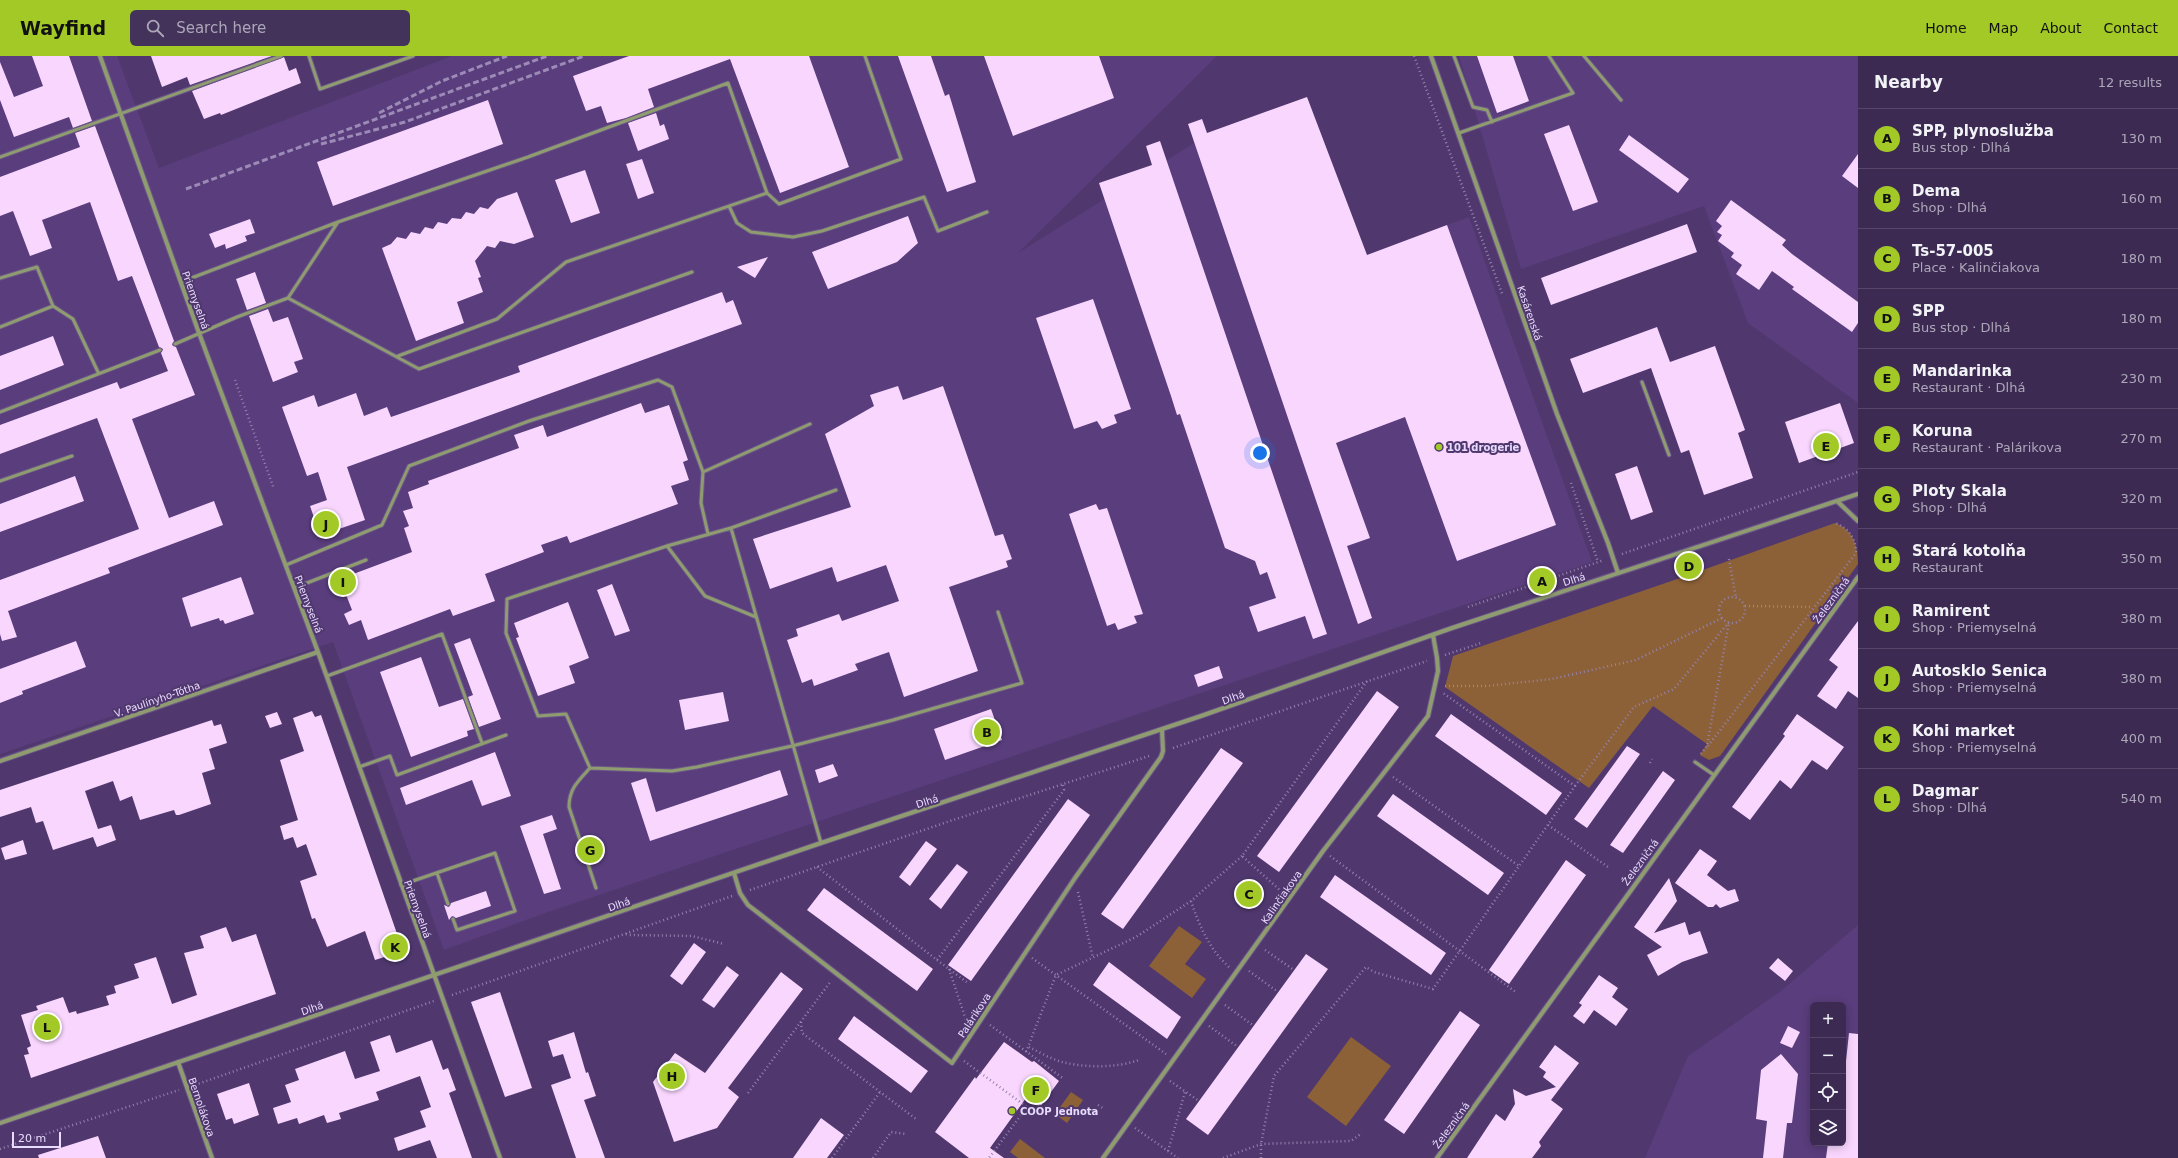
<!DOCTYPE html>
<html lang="en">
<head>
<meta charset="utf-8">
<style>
	:root { --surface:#3c2a53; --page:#43325a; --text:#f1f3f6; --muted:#aca7b8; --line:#55466a; --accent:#a3c927 }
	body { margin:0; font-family:"DejaVu Sans",sans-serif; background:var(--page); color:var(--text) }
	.controls { position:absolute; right:12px; bottom:12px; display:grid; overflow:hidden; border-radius:6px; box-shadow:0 2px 10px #0003 }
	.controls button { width:36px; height:36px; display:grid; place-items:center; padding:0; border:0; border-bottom:1px solid var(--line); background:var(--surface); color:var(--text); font:20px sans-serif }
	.scale { position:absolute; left:12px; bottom:10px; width:49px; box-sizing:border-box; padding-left:4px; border:2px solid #e9dcfe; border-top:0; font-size:11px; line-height:14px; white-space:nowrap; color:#e9dcfe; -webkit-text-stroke:3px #50386f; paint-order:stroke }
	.you { position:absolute; left:1260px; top:397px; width:14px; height:14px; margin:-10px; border:3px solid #fff; border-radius:50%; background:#1a73e8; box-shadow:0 0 0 6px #1a73e833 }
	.badge { display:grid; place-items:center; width:26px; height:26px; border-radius:50%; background:var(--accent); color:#111; font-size:13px; font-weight:700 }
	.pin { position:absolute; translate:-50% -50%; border:2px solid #fff; box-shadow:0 1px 4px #0006 }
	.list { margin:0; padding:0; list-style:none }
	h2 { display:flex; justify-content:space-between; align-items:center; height:52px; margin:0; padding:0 16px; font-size:17px }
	h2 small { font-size:13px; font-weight:400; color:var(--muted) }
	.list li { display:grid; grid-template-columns:26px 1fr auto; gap:12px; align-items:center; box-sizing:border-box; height:60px; padding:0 16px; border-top:1px solid var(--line) }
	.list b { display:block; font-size:15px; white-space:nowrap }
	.list p { margin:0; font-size:13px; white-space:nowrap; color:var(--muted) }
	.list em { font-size:13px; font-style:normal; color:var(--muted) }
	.icon { flex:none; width:22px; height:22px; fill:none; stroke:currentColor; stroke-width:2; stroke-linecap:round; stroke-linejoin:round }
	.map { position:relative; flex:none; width:1858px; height:1102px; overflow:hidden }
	header { display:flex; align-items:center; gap:24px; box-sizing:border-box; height:56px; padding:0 20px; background:var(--accent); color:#111 }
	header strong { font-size:19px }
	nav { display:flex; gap:22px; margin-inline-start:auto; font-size:14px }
	.search { width:280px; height:36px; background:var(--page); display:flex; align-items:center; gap:10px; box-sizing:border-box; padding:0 14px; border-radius:6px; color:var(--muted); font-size:15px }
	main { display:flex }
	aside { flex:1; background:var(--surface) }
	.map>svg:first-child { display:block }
	.built { fill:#593d7c; fill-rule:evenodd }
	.green { fill:#8c6138 }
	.building { fill:#f9d6fe }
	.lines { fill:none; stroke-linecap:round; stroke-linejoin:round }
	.service-casing { stroke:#6c5689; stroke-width:5 }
	.minor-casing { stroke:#6c5689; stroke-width:6 }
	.path { stroke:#9582af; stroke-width:2.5; stroke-dasharray:1 3; stroke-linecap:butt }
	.service { stroke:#8e9c70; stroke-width:3 }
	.minor { stroke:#8e9c70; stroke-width:4 }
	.rail { stroke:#9d8bb7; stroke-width:3; stroke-dasharray:6 3; stroke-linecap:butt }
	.poi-dot { fill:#a3c927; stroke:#50386f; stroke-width:1.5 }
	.labels { text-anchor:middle; stroke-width:4; stroke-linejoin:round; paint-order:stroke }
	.street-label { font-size:10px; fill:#e9dcfe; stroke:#50386f }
	.poi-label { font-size:10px; font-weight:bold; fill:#e9dcfe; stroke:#50386f; text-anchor:start }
</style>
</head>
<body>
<header>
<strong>Wayfind</strong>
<div class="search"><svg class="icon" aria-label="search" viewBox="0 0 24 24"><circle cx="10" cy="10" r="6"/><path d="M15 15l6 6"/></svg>Search here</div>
<nav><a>Home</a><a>Map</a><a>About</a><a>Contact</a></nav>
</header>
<main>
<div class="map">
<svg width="1858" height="1102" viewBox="0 0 1858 1102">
	<rect width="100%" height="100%" fill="#50386f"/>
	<path class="built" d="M0,0H117L159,112L452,0H1217L1018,197L1215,74L1367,199L1469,161L1592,506L548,856L444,894L333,586L0,698Z
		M1459,0H1858V347L1748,267L1704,150L1521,213Z
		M1858,869V1102H1645L1688,1000L1781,935ZM1813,949H1843V1087H1813Z"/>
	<path class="green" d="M1835,467C1853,473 1858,490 1858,508L1720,700L1709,704L1700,699L1707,688L1653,650L1589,732L1445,631L1453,600L1686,520Z
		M1179,870L1202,886L1185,908L1206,923L1192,942L1149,910Z
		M1351,981L1391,1010L1346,1070L1307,1041Z
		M1071,1036L1083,1044L1067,1067L1055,1058Z
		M1020,1083L1045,1102H1018L1010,1096Z"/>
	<path class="building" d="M32,0H69L92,65L73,72L69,61L14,81L0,44V6L14,41L43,30Z
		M151,0H272L190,29L187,21L162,31Z
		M629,0H809L849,111L780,137L730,3L648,33L654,51L626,62L607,67L601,50L586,55L573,20Z
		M898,0H931L945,40L949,38L976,126L947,136Z
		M984,0H1099L1114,42L1013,80Z
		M1477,0H1513L1529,45L1497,57Z
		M284,1L289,15L296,12L301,27L221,59L220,57L204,63L192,35Z
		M1307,41L1367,199L1447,169L1556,469L1457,505L1405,361L1336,387L1370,482L1347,490L1372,562L1358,568L1188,68L1202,63L1207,77Z
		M488,44L503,88L333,150L317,106Z
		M656,57L660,70L664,68L669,83L638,95L628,67Z
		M1569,69L1598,146L1573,155L1544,78Z
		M95,70L174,285L172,289L176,291L195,339L132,363L169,462L214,445L223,469L108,512L110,517L8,555L17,581L2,585L0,578V524L139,473L97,362L0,398V369L117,326L120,333L168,315L161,297L163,293L159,291L132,220L118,225L90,146L42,164L52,192L30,200L13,155L0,160V121L80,91L75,77Z
		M1629,79L1689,123L1678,137L1619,94Z
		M1160,85L1327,578L1313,583L1305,560L1258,576L1249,551L1276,542L1267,516L1260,519L1255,505L1225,492L1180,358L1177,359L1171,340L1099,127L1152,109L1146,90Z
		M1858,98V132L1842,120Z
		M642,103L654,137L638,143L626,108Z
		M585,114L600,157L571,167L555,124Z
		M517,136L534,181L514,188L500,185L495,192L487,190L475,205L481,221L478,222L483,236L457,246L464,267L416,285L382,192L391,188L397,181L406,183L411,176L420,178L425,171L433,173L438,166L447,168L452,162L461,163L466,156L474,158L480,151L488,153L497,143Z
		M1731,144L1786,184L1782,189L1792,198L1858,246V267L1852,276L1792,233L1794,231L1772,215L1759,234L1736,218L1742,209L1731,201L1734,197L1718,185L1722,179L1717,176L1722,170L1716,165Z
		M908,160L918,187L897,206L828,233L812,196Z
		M250,163L255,177L245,180L247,185L226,193L225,188L215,192L209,178Z
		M1687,168L1697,196L1551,249L1541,222Z
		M768,201L755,222L737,211Z
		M255,216L266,247L247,254L236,223Z
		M722,236L726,247L733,244L742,268L347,411L365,464L336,474L334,468L318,473L310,450L327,444L318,416L307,420L282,351L314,339L318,351L356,337L364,360L387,351L391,361L520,316L518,310Z
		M1093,243L1131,353L1114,359L1117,367L1102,373L1097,365L1074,373L1036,262Z
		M268,253L273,266L288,261L303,303L294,306L298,316L273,326L249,260Z
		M1657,271L1670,306L1715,290L1745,374L1738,377L1753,422L1704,439L1689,394L1681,397L1651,312L1583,337L1570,303Z
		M53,280L64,309L0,334V300Z
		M898,330L903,344L943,330L995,480L1003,478L1012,503L1006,505L1008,511L949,531L978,615L904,641L889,596L855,608L858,614L814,630L812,623L802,627L787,584L798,580L796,573L839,558L842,565L899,545L886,509L837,526L832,511L770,533L753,483L851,451L825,378L874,350L870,339Z
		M641,347L645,357L669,349L688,404L683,406L689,424L671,430L678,448L570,487L567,480L541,489L544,496L485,518L495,545L453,560L450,553L368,584L361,564L349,569L344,558L352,554L340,523L412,496L404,472L409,470L403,455L413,452L408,436L429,428L428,425L519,392L514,379L543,369L547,381Z
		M1840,347L1854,387L1799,407L1785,366Z
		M1637,410L1653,456L1631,464L1615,418Z
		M75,420L84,445L0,476V448Z
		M1096,448L1099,454L1107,452L1143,558L1134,560L1137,567L1118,574L1115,567L1107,570L1069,458Z
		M241,521L254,558L225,568L223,564L220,565L219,562L191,571L182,542Z
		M612,528L630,575L615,580L597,534Z
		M568,546L589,602L569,610L575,627L538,640L516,582L519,581L514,567Z
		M1858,565V642L1848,635L1836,653L1817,640L1838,611L1829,604Z
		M470,582L501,663L479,671L468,641L473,639L454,588Z
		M76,585L86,611L22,635L23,638L0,647V613Z
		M421,601L439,651L463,643L474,673L467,675L468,680L411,701L380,616Z
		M1219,610L1223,622L1198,631L1194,619Z
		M1377,635L1399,651L1279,816L1257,800Z
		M723,636L729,665L685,674L679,644Z
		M991,653L1002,684L945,704L934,673Z
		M312,655L315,661L321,659L403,895L375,904L365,875L327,891L315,862L312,863L300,825L317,819L306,788L297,792L293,781L284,784L280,770L298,764L280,704L304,695L293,662Z
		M277,656L282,668L270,672L265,660Z
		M1451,658L1562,737L1546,759L1435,680Z
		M1797,658L1844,691L1827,714L1812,704L1791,733L1780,724L1750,764L1732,751L1785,680L1783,678Z
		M212,664L214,670L221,668L227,687L209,693L215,713L202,717L211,748L179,759H176L174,754L140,764L132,740L120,745L113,725L85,735L98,773L111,769L116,784L97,791L93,781L53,794L43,765L36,767L31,751L0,761V734Z
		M1627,690L1640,698L1587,772L1574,763Z
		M1221,692L1243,707L1123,873L1101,858Z
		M495,696L511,740L482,750L472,724L406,749L400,732Z
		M833,708L838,720L819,727L815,714Z
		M780,714L788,739L650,785L631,727L646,722L656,756Z
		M1663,715L1675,724L1623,797L1610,789Z
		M1393,738L1504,817L1488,839L1377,760Z
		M1068,743L1090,759L971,925L948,909Z
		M552,759L557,773L543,778L561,833L544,838L520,770Z
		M23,784L27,798L5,804L1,792Z
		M926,785L937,793L910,830L899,821Z
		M1700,793L1717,805L1707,819L1728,835L1735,833L1739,845L1720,852L1716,848L1713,851H1708L1675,827Z
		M1566,804L1586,819L1509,928L1489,914Z
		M957,808L968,816L941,853L929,843Z
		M1335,819L1446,897L1431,919L1320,841Z
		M1669,822L1677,845L1654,877L1685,866L1689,879L1700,875L1708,897L1682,906L1658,920L1647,899L1662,891L1634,871Z
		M1247,825L1261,835L1250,849L1237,840Z
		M824,832L933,913L917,935L807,854Z
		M486,835L491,850L456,862L452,860L449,864L444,849L449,851L451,847Z
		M226,871L232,886L256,878L276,938L31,1022L24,999L29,998L27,992L31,990L21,959L38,954L36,950L63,941L69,957L76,955L77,958L109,949L106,940L116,937L114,930L139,922L134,908L156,901L172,948L197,939L184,897L204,892L200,880Z
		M694,887L706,896L682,929L670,920Z
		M1306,898L1328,913L1208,1079L1186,1063Z
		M1778,902L1793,915L1785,925L1769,912Z
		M1109,906L1181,961L1167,983L1093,929Z
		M727,910L739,919L714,952L702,944Z
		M781,916L803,933L728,1032L739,1041L717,1072L674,1086L653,1026L675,997L705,1017Z
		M1599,919L1618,932L1612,941L1628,953L1616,970L1594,954L1584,968L1573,960L1582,949L1579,947Z
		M500,936L532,1032L505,1041L471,946Z
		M1460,955L1480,969L1404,1078L1384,1064Z
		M854,960L928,1015L911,1037L838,983Z
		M1788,970L1800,976L1792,992L1780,987Z
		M574,976L586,1017L588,1016L596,1040L584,1044L605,1102H576L551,1029L571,1022L563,998L553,1001L548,985Z
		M1849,977L1858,978V1102H1826L1828,1087H1843V1033Z
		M390,979L396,997L432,984L443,1014L448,1012L456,1034L449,1037L472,1102H437L430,1084L398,1095L394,1082L426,1071L420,1055L431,1051L420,1020L376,1036L379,1044L339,1057L341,1063L327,1067L324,1059L299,1068L297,1062L278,1068L273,1052L291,1046L285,1029L299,1024L295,1013L345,995L355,1023L380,1015L370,986Z
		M1004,986L1032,1006L1034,1005L1059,1025L1040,1051L1026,1042L990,1092L1004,1102H969L935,1076L975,1021L976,1023Z
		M1555,989L1579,1007L1551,1044L1563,1053L1539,1086L1541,1090L1532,1102H1467L1496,1058L1505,1065L1515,1048L1513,1033L1526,1040L1556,1031L1543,1021L1546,1016L1539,1011Z
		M1781,998L1798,1018L1792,1067H1787L1783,1102H1763L1767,1065L1756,1063L1761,1014Z
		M249,1027L259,1059L234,1068L232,1062L226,1064L217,1038Z
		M821,1062L844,1079L827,1102H793Z
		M98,1080L106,1102H39L38,1099Z"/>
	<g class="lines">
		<g class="service-casing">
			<path id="service" d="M309,0L320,33L413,0
				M1454,0L1473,51L1487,54L1492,66
				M1584,0L1621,44
				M1459,77L1573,37L1549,0
				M0,101L281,0
				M729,150L737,167L751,176L793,181L822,175L924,141L938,175L987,156
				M0,222L37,211L53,250
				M181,226L338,166
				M288,242L338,166L528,101L728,27L767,137L779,148L901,103L865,0
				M0,271L53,250L73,263L98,316
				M175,288L237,261L288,242L419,313L692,216
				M398,300L497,263L566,206L767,137
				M1642,326L1669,399
				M0,356L160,294
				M703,416L810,368
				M0,425L72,400
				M731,472L667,490L507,543L506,577L538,660L566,658L590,712L672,715L697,711L792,690L893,664L1022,627L998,556
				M667,490L705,540L756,561
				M286,509L382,469L409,410L529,365L658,324L672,331L703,416L701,447L708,478
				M294,532L366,504
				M327,620L442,578L482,687
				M1695,706L1714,719
				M359,711L390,700L397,719L506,679
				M590,712C578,725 569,733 569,751L596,832
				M821,787L731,472L836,434
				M437,817L448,848
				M401,829L495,797L515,855L457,874L453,863"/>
		</g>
		<g class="minor-casing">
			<path id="minor" d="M100,0L199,277L318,596L500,1102
				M1431,0L1557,358L1608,487L1618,517
				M1837,445L1858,465
				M0,705L318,596
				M734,817L740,837L748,849L952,1007L1075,822L1161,701L1163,695L1162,674
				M178,1006L212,1102
				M0,1067L821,787L1201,660L1452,572L1858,438
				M1103,1102L1323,795L1428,660L1438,615L1437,602L1433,579
				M1437,1102L1858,521"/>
		</g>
		<path class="path" d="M1414,0L1503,240
			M235,324L274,433
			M1571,427L1598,506
			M1622,498L1858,416
			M1729,503L1736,542
			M1719 554a13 13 0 1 1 26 0a13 13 0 1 1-26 0Z
			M1745,550L1813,551
			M1468,551L1604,504
			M1445,599L1481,587
			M1445,630H1487L1552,623L1636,604L1722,562
			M1708,690L1856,497C1856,483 1849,472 1835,467
			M1173,692L1427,605
			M1650,707L1652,703
			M1393,721L1519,810
			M1575,730L1634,651L1674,633L1729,566L1707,690L1700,699
			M1548,769L1608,811
			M1330,800L1517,937
			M817,811L937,904L1064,734L1063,729
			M750,834L950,765L1149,700
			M1078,836L1093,902
			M1282,836L1242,800L1367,625
			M1191,845C1199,869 1209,893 1229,911
			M626,878L629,879L692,880L724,888
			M1265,894L1294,914
			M1032,902L1166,998
			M937,904L968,927
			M949,913L967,967
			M1249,915L1278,936
			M452,939L732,840
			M1225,949L1254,970
			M801,966L802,977L916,1063
			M990,969L1064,1023
			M1209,970L1238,991
			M1029,991C1039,996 1051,1003 1062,1006C1086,1012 1116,1012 1139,1004
			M1026,996L1056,919L1136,881L1191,845L1242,800
			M964,1005L1027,1051L989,1102
			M1170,1025L1199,1045
			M195,1029L434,945
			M748,1037L831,925
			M1098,1049L1104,1053
			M1135,1072L1178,1102
			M0,1093L179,1034
			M1168,1095L1185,1036
			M832,1102L880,1036
			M873,1102L891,1076L907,1078
			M1223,1102L1261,1088L1351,1085L1362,1077
			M1261,1102V1088L1274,1020L1366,911L1374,916L1433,933L1575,730L1443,637"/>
		<use href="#service" class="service"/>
		<use href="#minor" class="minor"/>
		<path class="rail" d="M379,57L442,25L507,0
			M321,88L405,66L584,0
			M186,133L547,0"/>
	</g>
	<g class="poi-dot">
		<circle cx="1439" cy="391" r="4"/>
		<circle cx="1012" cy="1055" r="4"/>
	</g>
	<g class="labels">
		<g class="street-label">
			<text transform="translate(196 244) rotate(70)" y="4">Priemyselná</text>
			<text transform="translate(1530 257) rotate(71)" y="4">Kasárenská</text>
			<text transform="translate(1574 523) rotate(-18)" y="4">Dlhá</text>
			<text transform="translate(1831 544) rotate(-54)" y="4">Železničná</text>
			<text transform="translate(309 548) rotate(69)" y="4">Priemyselná</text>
			<text transform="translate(1233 641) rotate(-20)" y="4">Dlhá</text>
			<text transform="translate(157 643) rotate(-19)" y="4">V. Paulínyho-Tótha</text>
			<text transform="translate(927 745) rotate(-18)" y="4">Dlhá</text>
			<text transform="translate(1640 806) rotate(-54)" y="4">Železničná</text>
			<text transform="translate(1281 841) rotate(-55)" y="4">Kalinčiakova</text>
			<text transform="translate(619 848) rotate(-19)" y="4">Dlhá</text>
			<text transform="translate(418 853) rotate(70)" y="4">Priemyselná</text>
			<text transform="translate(312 952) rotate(-19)" y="4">Dlhá</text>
			<text transform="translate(974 959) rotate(-57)" y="4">Palárikova</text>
			<text transform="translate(202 1051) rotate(71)" y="4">Bernolákova</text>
			<text transform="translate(1451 1069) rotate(-54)" y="4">Železničná</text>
		</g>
		<g class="poi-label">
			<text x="1447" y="395">101 drogerie</text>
			<text x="1020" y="1059">COOP Jednota</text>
		</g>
	</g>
</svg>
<div class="controls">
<button>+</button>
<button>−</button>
<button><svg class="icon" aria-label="locate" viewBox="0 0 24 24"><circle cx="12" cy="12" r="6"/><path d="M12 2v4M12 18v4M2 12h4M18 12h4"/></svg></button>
<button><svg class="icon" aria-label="layers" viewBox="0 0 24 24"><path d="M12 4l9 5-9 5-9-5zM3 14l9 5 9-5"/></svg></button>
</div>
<div class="scale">20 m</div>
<div class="you"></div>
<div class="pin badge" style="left:1542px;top:525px">A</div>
<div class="pin badge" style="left:987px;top:676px">B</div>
<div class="pin badge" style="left:1249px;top:838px">C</div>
<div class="pin badge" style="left:1689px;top:510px">D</div>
<div class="pin badge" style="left:1826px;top:390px">E</div>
<div class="pin badge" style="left:1036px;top:1034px">F</div>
<div class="pin badge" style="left:590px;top:794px">G</div>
<div class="pin badge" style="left:672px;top:1020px">H</div>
<div class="pin badge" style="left:343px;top:526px">I</div>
<div class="pin badge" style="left:326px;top:468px">J</div>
<div class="pin badge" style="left:395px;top:891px">K</div>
<div class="pin badge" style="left:47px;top:971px">L</div>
</div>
<aside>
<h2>Nearby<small>12 results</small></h2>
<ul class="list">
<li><span class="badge">A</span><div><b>SPP, plynoslužba</b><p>Bus stop · Dlhá</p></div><em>130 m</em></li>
<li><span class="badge">B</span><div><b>Dema</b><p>Shop · Dlhá</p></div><em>160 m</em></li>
<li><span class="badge">C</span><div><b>Ts-57-005</b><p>Place · Kalinčiakova</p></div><em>180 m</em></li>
<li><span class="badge">D</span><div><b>SPP</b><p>Bus stop · Dlhá</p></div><em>180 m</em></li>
<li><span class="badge">E</span><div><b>Mandarinka</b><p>Restaurant · Dlhá</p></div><em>230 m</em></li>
<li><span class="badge">F</span><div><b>Koruna</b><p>Restaurant · Palárikova</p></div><em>270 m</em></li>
<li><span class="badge">G</span><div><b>Ploty Skala</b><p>Shop · Dlhá</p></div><em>320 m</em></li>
<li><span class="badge">H</span><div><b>Stará kotolňa</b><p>Restaurant</p></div><em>350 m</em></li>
<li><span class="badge">I</span><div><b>Ramirent</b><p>Shop · Priemyselná</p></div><em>380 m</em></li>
<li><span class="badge">J</span><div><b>Autosklo Senica</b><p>Shop · Priemyselná</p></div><em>380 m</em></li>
<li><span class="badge">K</span><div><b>Kohi market</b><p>Shop · Priemyselná</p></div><em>400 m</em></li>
<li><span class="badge">L</span><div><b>Dagmar</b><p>Shop · Dlhá</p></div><em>540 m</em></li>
</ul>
</aside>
</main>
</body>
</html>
